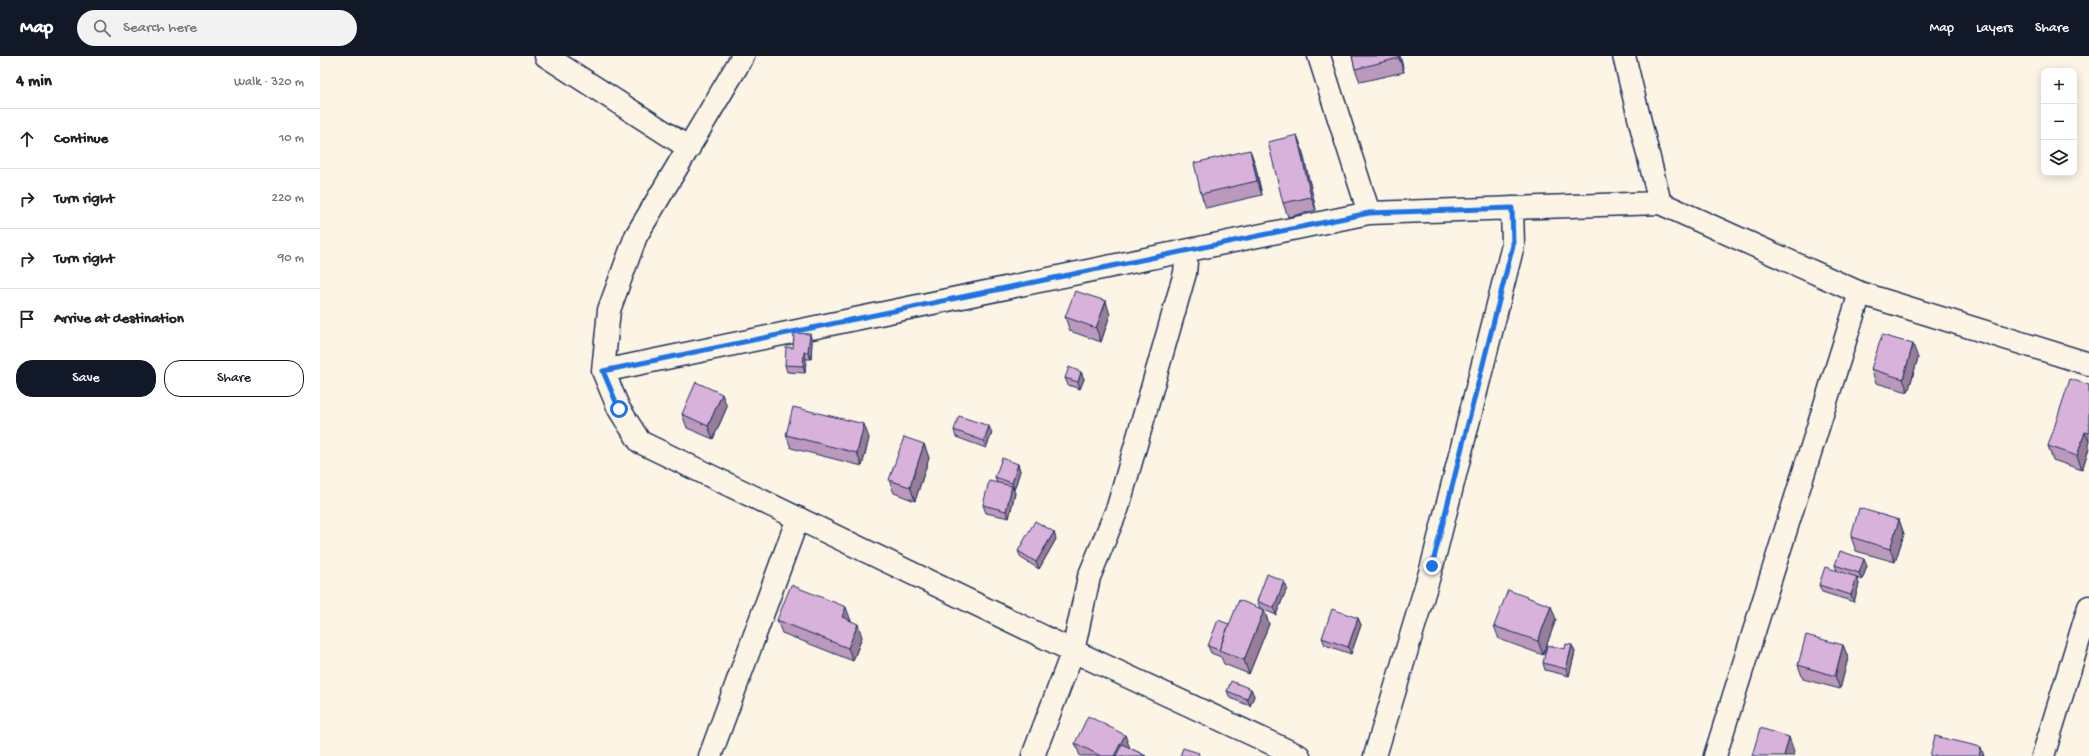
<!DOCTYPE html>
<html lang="en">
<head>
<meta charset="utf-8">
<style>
	:root { --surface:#fff; --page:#f2f2f2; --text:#202124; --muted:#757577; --line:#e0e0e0; --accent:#111827 }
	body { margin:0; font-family:"Gochi Hand",sans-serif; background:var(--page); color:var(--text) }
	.controls { position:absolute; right:12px; top:12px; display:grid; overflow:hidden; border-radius:8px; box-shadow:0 2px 10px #0003 }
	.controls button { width:36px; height:36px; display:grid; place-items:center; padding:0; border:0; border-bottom:1px solid var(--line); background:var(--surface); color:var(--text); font:20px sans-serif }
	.stop { position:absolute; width:12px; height:12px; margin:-9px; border:3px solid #1a73e8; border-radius:50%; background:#fff }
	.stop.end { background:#1a73e8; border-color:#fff; box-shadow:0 1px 4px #0008 }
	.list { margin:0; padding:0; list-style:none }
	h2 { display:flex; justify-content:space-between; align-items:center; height:52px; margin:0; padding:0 16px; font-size:17px }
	h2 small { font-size:13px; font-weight:400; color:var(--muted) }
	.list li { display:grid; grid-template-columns:26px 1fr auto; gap:12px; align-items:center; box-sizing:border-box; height:60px; padding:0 16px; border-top:1px solid var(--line) }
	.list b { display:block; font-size:15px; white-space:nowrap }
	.list em { font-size:13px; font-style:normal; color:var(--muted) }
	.actions { display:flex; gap:8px; padding:12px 16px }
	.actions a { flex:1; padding:9px 0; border:1px solid var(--accent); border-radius:16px; text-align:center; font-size:14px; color:var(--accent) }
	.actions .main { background:var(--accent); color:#fff }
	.icon { flex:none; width:22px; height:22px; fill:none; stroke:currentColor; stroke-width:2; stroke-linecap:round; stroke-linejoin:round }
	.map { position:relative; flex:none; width:1769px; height:700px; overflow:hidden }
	header { display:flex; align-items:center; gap:24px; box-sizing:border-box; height:56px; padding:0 20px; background:var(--accent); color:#fff }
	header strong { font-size:19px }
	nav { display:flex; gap:22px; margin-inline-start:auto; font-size:14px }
	.search { width:280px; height:36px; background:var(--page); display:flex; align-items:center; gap:10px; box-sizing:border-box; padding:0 14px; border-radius:22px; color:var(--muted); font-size:15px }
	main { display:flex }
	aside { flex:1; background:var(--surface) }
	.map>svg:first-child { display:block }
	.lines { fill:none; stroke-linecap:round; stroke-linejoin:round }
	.minor-casing { stroke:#1b2f5e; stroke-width:25 }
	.minor { stroke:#fcf5e5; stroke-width:22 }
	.wall { fill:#bb99bc; stroke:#1b2f5e }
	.shaded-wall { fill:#987d99; stroke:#1b2f5e }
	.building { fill:#d9b2db; stroke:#1b2f5e }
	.route { stroke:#1a73e8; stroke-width:5 }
</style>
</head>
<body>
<header>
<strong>Map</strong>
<div class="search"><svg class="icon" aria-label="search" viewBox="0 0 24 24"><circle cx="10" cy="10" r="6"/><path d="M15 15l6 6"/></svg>Search here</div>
<nav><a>Map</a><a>Layers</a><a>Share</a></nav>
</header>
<main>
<aside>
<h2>4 min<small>Walk · 320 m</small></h2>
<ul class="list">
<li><svg class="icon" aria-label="ahead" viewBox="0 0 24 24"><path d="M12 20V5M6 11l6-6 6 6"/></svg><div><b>Continue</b></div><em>10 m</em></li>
<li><svg class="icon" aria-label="right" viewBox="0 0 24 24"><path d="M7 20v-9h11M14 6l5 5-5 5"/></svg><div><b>Turn right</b></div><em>220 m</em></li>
<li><svg class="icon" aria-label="right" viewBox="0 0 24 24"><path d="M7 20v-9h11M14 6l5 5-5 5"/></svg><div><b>Turn right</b></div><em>90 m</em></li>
<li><svg class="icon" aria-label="arrive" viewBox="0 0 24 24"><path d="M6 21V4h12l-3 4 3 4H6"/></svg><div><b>Arrive at destination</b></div></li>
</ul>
<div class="actions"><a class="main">Save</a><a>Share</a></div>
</aside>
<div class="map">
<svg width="1769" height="700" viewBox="0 0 1769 700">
	<rect width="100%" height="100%" fill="#fcf5e5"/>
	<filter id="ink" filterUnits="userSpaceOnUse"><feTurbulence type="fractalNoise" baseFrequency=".025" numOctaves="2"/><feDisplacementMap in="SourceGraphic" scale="8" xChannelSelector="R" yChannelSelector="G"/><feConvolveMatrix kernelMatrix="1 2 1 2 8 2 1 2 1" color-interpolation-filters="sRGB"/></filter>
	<g filter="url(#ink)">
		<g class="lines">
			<g class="minor-casing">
				<path id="minor" d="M226,0L369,92
					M423,0L316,180L289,254L283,315L299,353L320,386L753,595L979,700
					M999,0L1049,157
					M1304,0L1340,147
					M283,315L1049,157L1340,147L1540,237L1769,308
					M390,700L478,462
					M713,700L753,595L769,521L798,451L865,217L866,206L864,195
					M1055,700L1112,510L1193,189L1192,152
					M1395,700L1540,237
					M1723,700L1769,551"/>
			</g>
			<use href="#minor" class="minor"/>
		</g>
		<path class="wall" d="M1032,0H1080L1084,16L1040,26L1035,13Z
			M977,79L982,93L996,154L968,161L963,147Z
			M930,94L935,108L942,139L886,152L881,138Z
			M790,259L781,286L750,275L745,261Z
			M492,285L491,303H486L485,317L467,316L465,309L473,292Z
			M1598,302L1588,336L1556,327L1551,313Z
			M761,316L764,323L760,333L748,329L745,322Z
			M1769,329V392L1762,414L1733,404L1728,390Z
			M407,351L393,383L367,372L362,358Z
			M634,374L672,377L666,392L636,381Z
			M466,379L549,382L542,410L471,392Z
			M604,388L609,402L595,445L574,437L569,424Z
			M698,408L700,415L694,434H693L695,437L689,462L666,457L663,449L677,427L675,421Z
			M1579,464L1584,478L1575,506L1536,495L1531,481Z
			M736,483L719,513L701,502L698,495Z
			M1515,509L1547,510L1542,524L1537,522L1539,528L1534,546L1502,536L1499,529L1517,515Z
			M967,532L956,559L940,552L937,545Z
			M944,554L949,568L929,618L904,608L901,601L891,597L888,590L909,568Z
			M1038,562L1041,569L1031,598L1005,589L1002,582Z
			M1236,563L1223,599L1179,583L1174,570Z
			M457,564L531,565L542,581L533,605L462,577Z
			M1523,589L1528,602L1520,633L1483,623L1478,609Z
			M1245,593L1255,596L1249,620L1225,614L1223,607Z
			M931,633L934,640L930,650L910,642L907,635Z
			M755,687L810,692L826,700H760Z"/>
		<path class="shaded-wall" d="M1078,0H1080L1084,16L1079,2Z
			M977,79L982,93L996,154L991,141Z
			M930,94L935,108L942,139L937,125Z
			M786,245L790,259L781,286L776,272Z
			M490,278L492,285L491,303L488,296Z
			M1593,288L1598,302L1588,336L1583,323Z
			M484,296L486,303L485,317L483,310Z
			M761,316L764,323L760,333L758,326Z
			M402,338L407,351L393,383L388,370Z
			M544,368L549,382L542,410L537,397Z
			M669,370L672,377L666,392L664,385Z
			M1765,376L1769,386V392L1762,414L1757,400Z
			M604,388L609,402L595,445L590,431Z
			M698,408L700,415L694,434L692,427Z
			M692,430L695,437L689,462L686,455Z
			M1579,464L1584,478L1575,506L1570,493Z
			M734,476L736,483L719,513L716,506Z
			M1544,503L1547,510L1542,524L1539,517Z
			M1537,521L1539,528L1534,546L1531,539Z
			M964,525L967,532L956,559L954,552Z
			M1231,550L1236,563L1223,599L1218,585Z
			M526,551L531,565L522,561Z
			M944,554L949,568L929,618L924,604Z
			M1038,562L1041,569L1031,598L1028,591Z
			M538,568L542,581L533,605L528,592Z
			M1252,589L1255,596L1249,620L1246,613Z
			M1523,589L1528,602L1520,633L1515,620Z
			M931,633L934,640L930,650L927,643Z
			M805,679L810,692L806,700H794Z
			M1469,681L1474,695L1473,700H1464Z
			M1661,691L1664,700H1659Z"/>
		<path class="building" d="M1032,0H1078L1079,2L1035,13Z
			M977,79L991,141L963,147L948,86Z
			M930,94L937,125L881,138L874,107Z
			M755,235L786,245L776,272L745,261Z
			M474,277L490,278L488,296H484L483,310L465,309L466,291L473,292Z
			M1562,279L1593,288L1583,323L1551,313Z
			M749,311L761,316L758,326L745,322Z
			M1750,323L1769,329V377L1765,376L1757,400L1728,390Z
			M376,326L402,338L388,370L362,358Z
			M473,351L544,368L537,397L466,379Z
			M639,360L669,370L664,385L634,374Z
			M584,381L604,388L590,431L569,424Z
			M682,402L698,408L692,427L675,421Z
			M669,425L692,430L686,455L663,449Z
			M1539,452L1579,464L1570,493L1531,481Z
			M715,465L734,476L716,506L698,495Z
			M1520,495L1544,503L1539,517L1515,509Z
			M1505,511L1537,521L1531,539L1499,529Z
			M947,518L964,525L954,552L937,545Z
			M471,529L526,551L522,561L538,568L528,592L457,564Z
			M1188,534L1231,550L1218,585L1174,570Z
			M919,544L944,554L924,604L899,594Z
			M1012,553L1038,562L1028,591L1002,582Z
			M898,564L909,568L899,594L888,590Z
			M1486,579L1523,589L1515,620L1478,609Z
			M1246,588L1252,589L1246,613L1223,607L1227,589L1245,593Z
			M911,625L931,633L927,643L907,635Z
			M768,660L805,679L794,700H781L755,687Z
			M1440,672L1469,681L1464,700H1432Z
			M1615,680L1661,691L1659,700H1610Z
			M802,688L826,700H796Z
			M863,692L879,697L878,700H860Z"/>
	</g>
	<g class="lines" filter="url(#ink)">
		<path class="route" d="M299,353L283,315L1049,157L1192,152L1193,189L1112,510"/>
	</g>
</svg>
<div class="controls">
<button>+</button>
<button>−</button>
<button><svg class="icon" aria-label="layers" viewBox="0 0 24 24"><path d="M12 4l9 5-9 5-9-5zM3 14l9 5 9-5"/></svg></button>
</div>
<div class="stop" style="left:299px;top:353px"></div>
<div class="stop end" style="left:1112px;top:510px"></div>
</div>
</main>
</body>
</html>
